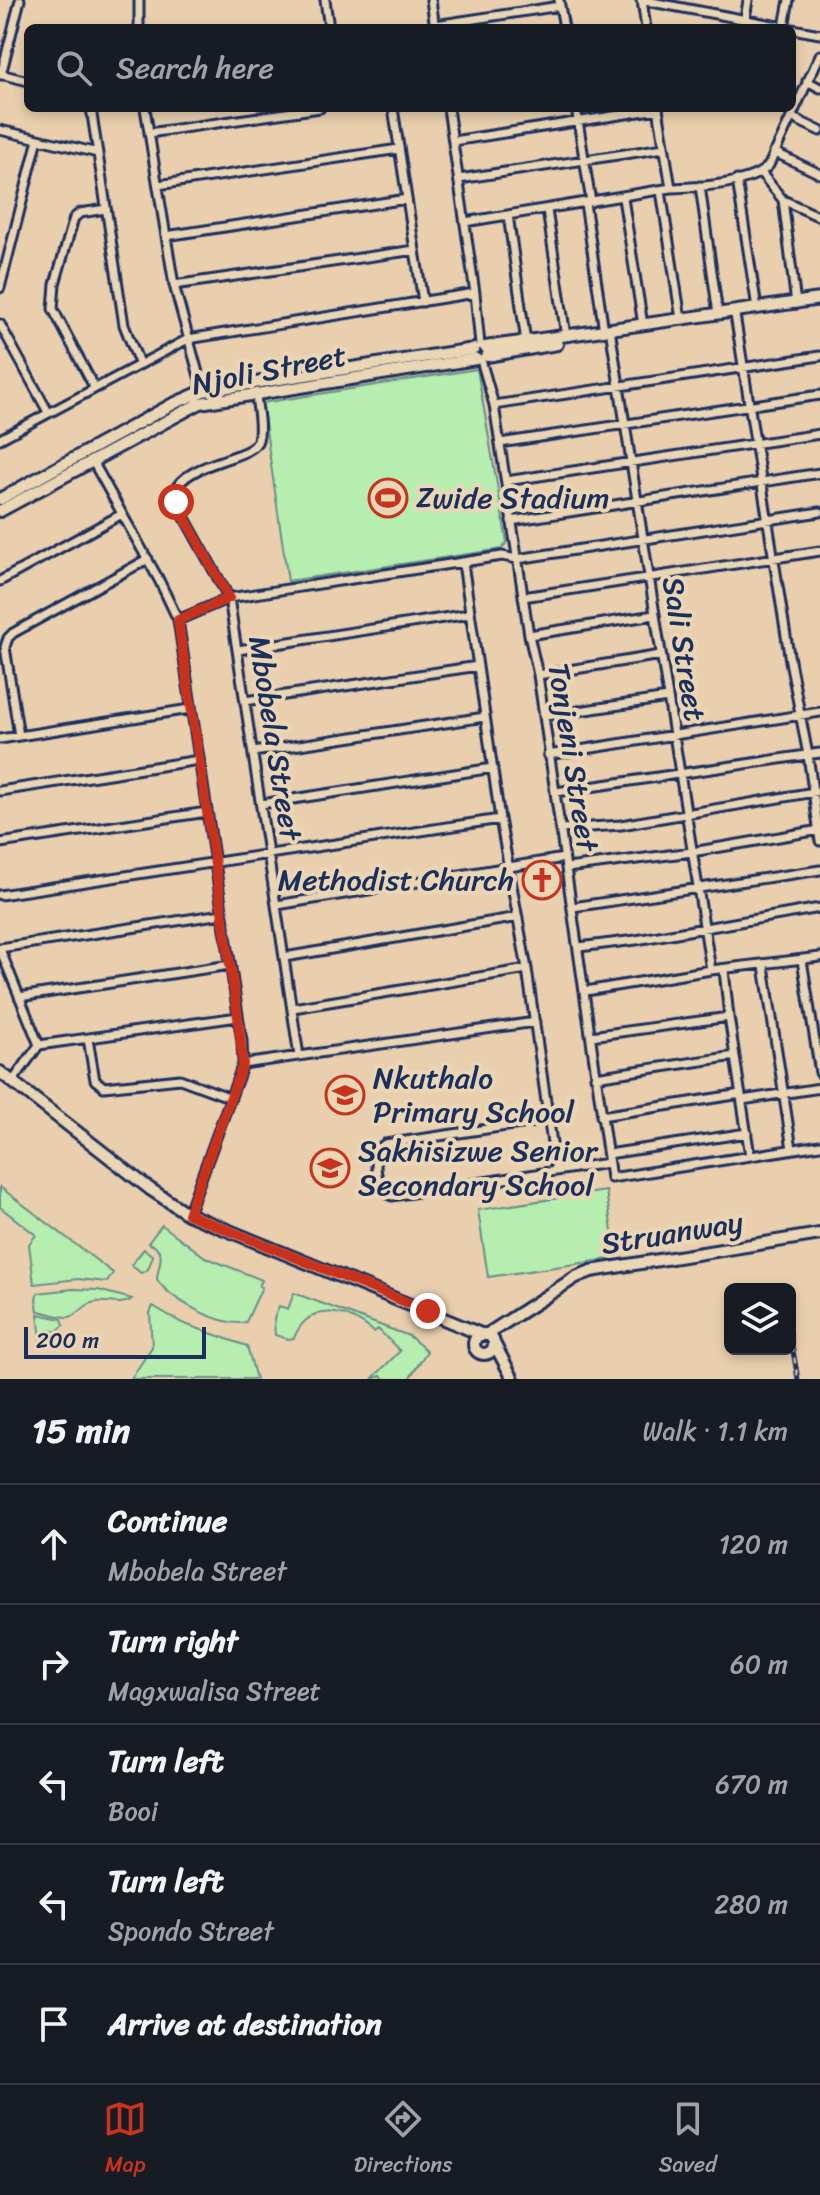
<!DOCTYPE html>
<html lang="en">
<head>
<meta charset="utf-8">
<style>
	:root { --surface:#171b24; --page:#242831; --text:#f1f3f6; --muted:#9ea1a6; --line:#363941; --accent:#c8321e }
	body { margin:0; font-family:Sriracha,sans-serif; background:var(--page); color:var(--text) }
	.controls { position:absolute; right:24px; bottom:24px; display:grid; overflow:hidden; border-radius:12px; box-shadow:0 4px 12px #0003 }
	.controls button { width:72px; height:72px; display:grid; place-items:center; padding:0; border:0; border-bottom:2px solid var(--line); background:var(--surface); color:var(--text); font:40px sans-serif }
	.scale { position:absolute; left:24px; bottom:20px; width:182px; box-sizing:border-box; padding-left:8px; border:4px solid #1b2f5e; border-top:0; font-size:22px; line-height:28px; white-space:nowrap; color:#1b2f5e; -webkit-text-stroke:6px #ead6b4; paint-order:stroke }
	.stop { position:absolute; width:24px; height:24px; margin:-18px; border:6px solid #c8321e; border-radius:50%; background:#fff }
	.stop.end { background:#c8321e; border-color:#fff; box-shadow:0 2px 8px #0008 }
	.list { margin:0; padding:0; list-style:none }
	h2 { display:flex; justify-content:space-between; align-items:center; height:104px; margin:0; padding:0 32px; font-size:34px }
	h2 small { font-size:26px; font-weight:400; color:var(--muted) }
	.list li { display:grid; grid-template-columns:52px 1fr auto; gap:24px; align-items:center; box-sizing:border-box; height:120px; padding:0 32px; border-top:2px solid var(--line) }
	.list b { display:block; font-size:30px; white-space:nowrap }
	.list p { margin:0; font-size:26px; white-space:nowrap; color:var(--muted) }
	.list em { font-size:26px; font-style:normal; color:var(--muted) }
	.icon { flex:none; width:44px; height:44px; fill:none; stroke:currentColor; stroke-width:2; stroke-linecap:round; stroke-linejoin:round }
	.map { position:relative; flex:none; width:820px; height:1379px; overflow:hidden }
	.search { position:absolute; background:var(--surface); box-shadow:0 4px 12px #0003; left:24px; right:24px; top:24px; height:88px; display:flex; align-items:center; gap:20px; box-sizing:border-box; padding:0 28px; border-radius:12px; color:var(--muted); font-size:30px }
	.sheet { height:704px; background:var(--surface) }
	nav { display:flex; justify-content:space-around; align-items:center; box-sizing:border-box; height:112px; border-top:2px solid var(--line); background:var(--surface); font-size:22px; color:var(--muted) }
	nav a { display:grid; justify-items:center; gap:4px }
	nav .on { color:var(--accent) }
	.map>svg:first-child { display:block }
	.green { fill:#b6eeb0; stroke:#688e87; stroke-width:2 }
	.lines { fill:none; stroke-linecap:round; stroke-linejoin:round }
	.street-casing { stroke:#1b2f5e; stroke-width:13 }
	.secondary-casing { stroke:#1b2f5e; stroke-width:16 }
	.street { stroke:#ead6b4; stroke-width:7 }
	.secondary { stroke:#ead6b4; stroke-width:10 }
	.rail-casing { stroke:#1b2f5e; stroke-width:5 }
	.rail { stroke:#ead6b4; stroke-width:2; stroke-dasharray:6; stroke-linecap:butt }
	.route { stroke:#c8321e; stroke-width:10 }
	.labels { text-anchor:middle; stroke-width:8; stroke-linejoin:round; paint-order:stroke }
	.street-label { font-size:30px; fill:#1b2f5e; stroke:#ead6b4 }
	.poi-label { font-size:30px; fill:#1b2f5e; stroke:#ead6b4; text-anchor:start }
</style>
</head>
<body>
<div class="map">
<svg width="820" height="1379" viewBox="0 0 820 1379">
	<rect width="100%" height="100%" fill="#e9cfae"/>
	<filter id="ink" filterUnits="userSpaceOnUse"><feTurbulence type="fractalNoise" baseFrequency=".0125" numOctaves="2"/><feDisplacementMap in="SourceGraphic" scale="16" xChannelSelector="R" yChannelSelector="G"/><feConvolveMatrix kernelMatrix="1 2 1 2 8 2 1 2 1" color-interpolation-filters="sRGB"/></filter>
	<g filter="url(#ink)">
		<path class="green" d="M477,369L507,542L502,549L288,581L262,403Z
			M0,1187L113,1273L107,1282L78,1279L34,1284L29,1244L36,1235L0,1207Z
			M606,1191L616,1258L488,1277L478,1210Z
			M162,1225L205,1257L262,1280L259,1286L262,1287L246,1322C226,1329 167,1299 157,1279C158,1263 169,1251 148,1243Z
			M144,1249L153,1256L148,1269L141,1273L131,1265Z
			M73,1289L98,1290L132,1299C122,1307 108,1300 96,1302C84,1303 79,1316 69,1317C60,1318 47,1312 38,1311L36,1299L38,1293Z
			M294,1293L409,1336L427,1351L409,1379H384L381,1376L372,1379L400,1351L378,1329L374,1332C349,1310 309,1300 294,1338L288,1339L275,1335L274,1319L279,1306L288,1309Z
			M153,1306L182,1323L247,1346L256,1379H131L152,1347L150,1313Z
			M38,1314L62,1319L64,1325L57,1331H49L41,1339Z"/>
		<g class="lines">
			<g class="street-casing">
				<path id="street" d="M139,0V28
					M325,0L329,28
					M431,0L435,28
					M559,0L564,28
					M641,0L789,28
					M642,0L646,28
					M745,19L748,0
					M435,25L560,6
					M784,27L789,0
					M792,29L820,34
					M0,74L28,81
					M1,75L20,0
					M807,81L820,88
					M91,108L124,325L139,363
					M145,108L174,285L203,391
					M393,108L423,302
					M448,108L475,293L480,345
					M576,108L591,202
					M658,108L671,188
					M791,117L820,131
					M0,130L98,153
					M149,133L320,108
					M453,141L658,109
					M774,152L820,174
					M762,174L783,200L796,304
					M459,179L664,148
					M737,180L757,308
					M158,185L399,149
					M700,186L718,314
					M661,191L681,319
					M623,198L643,325
					M783,200L820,217
					M585,203L604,331
					M547,210L566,336
					M508,215L526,342
					M465,222L671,188C695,187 753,185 769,165L820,55
					M166,236L407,199
					M174,285L415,250
					M0,288L38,139
					M735,315L790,661L808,755L820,841
					M0,324L48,412
					M611,335L711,970
					M481,360L494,405L529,635L538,675L611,1178L820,1145
					M94,387L53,309L55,284L74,218L80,213L106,209
					M256,395C257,408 262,427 258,440C253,460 187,460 174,492L181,511L229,598L299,1056
					M494,405L820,356
					M0,439L188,339L475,293
					M500,443L820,395
					M92,460L159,580L178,620L242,1041L243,1064L188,1214
					M506,481L820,434
					M511,521L820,473
					M463,563L500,819L527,969L556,1171
					M0,581L122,514
					M523,597L820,551
					M178,620L229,598L502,556L517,559L820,512
					M529,635L654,615
					M238,650L469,614
					M538,675L661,655
					M245,701L478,666
					M544,716L668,698
					M19,736L5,647L8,638L13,633L148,559
					M0,739L190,709
					M253,752L485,717
					M548,755L820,712
					M0,791L199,760
					M556,792L820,753
					M261,804L493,768
					M561,829L621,825L820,791
					M0,843L207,812
					M567,868L692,852L820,830
					M0,895L500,819
					M277,905L564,858
					M573,907L820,870
					M579,947L636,940L820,908
					M0,948L222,914
					M0,949L39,1045L12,1082
					M285,957L518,917
					M802,960L820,1073
					M764,966L792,1149
					M724,970L729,1017L750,1156
					M586,991L711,970L820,957
					M19,997L230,965
					M293,1008L527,969
					M591,1036L729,1017
					M88,1039L95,1080L104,1087L180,1079L231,1098
					M39,1045L238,1017
					M243,1064L535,1022
					M595,1077L735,1056
					M742,1100L820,1088
					M601,1116L741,1094
					M548,1120L385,1144C370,1154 375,1191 392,1196L608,1163
					M608,1154L747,1133"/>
			</g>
			<g class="secondary-casing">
				<path id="secondary" d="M485,347L820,299
					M487,356L557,344
					M0,499L173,404L203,391L474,349
					M0,511L200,403L476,359
					M0,1072L150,1189L188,1214L483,1335
					M474 1344a10 10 0 1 1 20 0a10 10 0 1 1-20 0Z
					M486,1335L576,1277L591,1271L820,1234
					M494,1343L513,1379"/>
			</g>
			<use href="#street" class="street"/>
			<use href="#secondary" class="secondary"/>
			<g class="rail-casing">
				<path id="rail" d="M790,1334L798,1379"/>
			</g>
			<use href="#rail" class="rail"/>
		</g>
	</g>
	<g class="lines" filter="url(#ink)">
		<path class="route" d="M176,502L229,598L178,620L238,1017L243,1064L188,1214L428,1311"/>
	</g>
	<defs>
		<g id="stadium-ring" transform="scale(2)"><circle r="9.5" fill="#ead6b4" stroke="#c8321e" stroke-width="1.5"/><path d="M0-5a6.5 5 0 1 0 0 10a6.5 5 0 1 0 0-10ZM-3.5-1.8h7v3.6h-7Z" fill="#c8321e"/></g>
		<g id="church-ring" transform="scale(2)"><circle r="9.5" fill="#ead6b4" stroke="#c8321e" stroke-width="1.5"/><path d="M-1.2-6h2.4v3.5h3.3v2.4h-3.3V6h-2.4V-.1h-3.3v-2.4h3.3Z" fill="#c8321e"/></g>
		<g id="school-ring" transform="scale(2)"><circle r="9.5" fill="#ead6b4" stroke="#c8321e" stroke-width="1.5"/><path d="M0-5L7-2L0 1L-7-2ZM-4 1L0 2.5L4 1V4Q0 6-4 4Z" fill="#c8321e"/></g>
	</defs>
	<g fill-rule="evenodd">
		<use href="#stadium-ring" x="388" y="498"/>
		<use href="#church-ring" x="542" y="880"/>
		<use href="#school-ring" x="345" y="1095"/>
		<use href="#school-ring" x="330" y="1168"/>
	</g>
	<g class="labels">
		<g class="street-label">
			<text transform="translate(269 370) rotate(-11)" y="10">Njoli Street</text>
			<text transform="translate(684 649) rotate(81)" y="10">Sali Street</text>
			<text transform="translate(275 738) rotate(81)" y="10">Mbobela Street</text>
			<text transform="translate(573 757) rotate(81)" y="10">Tonjeni Street</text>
			<text transform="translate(672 1233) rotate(-9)" y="10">Struanway</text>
		</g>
		<g class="poi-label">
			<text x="416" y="508">Zwide Stadium</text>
			<text x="514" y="890" text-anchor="end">Methodist Church</text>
			<text x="373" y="1088">Nkuthalo<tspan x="373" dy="34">Primary School</tspan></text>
			<text x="358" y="1161">Sakhisizwe Senior<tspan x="358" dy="34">Secondary School</tspan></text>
		</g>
	</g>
</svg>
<div class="controls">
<button><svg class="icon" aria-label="layers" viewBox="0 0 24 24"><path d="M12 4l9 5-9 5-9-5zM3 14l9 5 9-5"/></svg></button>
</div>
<div class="scale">200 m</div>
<div class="stop" style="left:176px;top:502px"></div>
<div class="stop end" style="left:428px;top:1311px"></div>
<div class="search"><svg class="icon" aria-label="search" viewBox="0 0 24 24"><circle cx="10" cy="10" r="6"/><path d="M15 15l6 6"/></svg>Search here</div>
</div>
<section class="sheet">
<h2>15 min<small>Walk · 1.1 km</small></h2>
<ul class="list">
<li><svg class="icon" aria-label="ahead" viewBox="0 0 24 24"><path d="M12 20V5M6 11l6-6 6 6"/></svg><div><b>Continue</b><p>Mbobela Street</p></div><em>120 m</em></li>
<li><svg class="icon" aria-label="right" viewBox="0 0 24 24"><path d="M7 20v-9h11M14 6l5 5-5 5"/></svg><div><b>Turn right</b><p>Magxwalisa Street</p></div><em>60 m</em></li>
<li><svg class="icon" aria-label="left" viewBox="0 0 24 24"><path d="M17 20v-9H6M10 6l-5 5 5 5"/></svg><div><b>Turn left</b><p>Booi</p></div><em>670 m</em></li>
<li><svg class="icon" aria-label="left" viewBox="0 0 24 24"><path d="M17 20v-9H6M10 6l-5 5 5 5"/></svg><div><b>Turn left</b><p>Spondo Street</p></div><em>280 m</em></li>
<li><svg class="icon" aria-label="arrive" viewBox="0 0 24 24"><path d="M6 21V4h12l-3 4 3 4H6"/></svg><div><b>Arrive at destination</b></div></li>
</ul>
</section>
<nav>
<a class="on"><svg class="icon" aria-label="map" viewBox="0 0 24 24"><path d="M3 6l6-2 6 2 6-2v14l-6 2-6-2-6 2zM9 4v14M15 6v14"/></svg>Map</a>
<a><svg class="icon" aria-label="directions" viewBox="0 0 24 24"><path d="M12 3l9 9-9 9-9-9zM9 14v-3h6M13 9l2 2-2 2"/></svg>Directions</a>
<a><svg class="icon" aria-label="saved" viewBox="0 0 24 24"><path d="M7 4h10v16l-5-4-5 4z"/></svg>Saved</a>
</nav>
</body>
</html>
